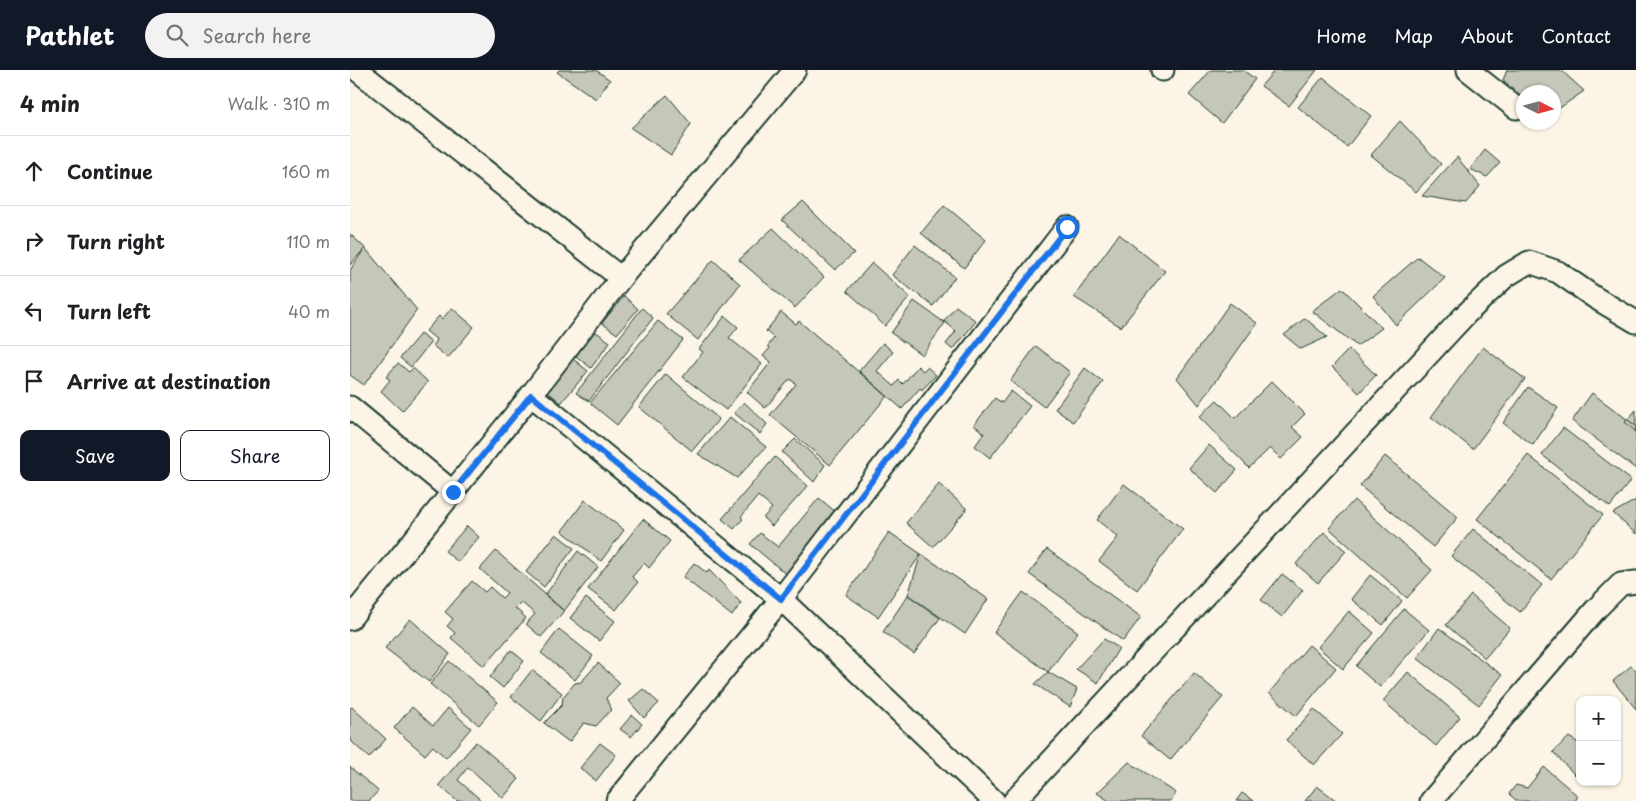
<!DOCTYPE html>
<html lang="en">
<head>
<meta charset="utf-8">
<style>
	:root { --surface:#fff; --page:#f2f2f2; --text:#202124; --muted:#757577; --line:#e0e0e0; --accent:#111827 }
	body { margin:0; font-family:"Playpen Sans",sans-serif; background:var(--page); color:var(--text) }
	.controls { position:absolute; right:15px; bottom:15px; display:grid; overflow:hidden; border-radius:10px; box-shadow:0 1px 4px #0004 }
	.controls button { width:45px; height:45px; display:grid; place-items:center; padding:0; border:0; border-bottom:1px solid var(--line); background:var(--surface); color:var(--text); font:25px sans-serif }
	.compass { position:absolute; left:1166px; top:15px; width:45px; height:45px; border-radius:50%; background:var(--surface); box-shadow:0 1px 4px #0004; rotate:96deg }
	.stop { position:absolute; width:15px; height:15px; margin:-11px; border:4px solid #1a73e8; border-radius:50%; background:#fff }
	.stop.end { background:#1a73e8; border-color:#fff; box-shadow:0 1px 5px #0008 }
	.list { margin:0; padding:0; list-style:none }
	h2 { display:flex; justify-content:space-between; align-items:center; height:65px; margin:0; padding:0 20px; font-size:21px }
	h2 small { font-size:16px; font-weight:400; color:var(--muted) }
	.list li { display:grid; grid-template-columns:32px 1fr auto; gap:15px; align-items:center; box-sizing:border-box; height:70px; padding:0 20px; border-top:1px solid var(--line) }
	.list b { display:block; font-size:19px; white-space:nowrap }
	.list em { font-size:16px; font-style:normal; color:var(--muted) }
	.actions { display:flex; gap:10px; padding:15px 20px }
	.actions a { flex:1; padding:11px 0; border:1px solid var(--accent); border-radius:10px; text-align:center; font-size:18px; color:var(--accent) }
	.actions .main { background:var(--accent); color:#fff }
	.icon { flex:none; width:28px; height:28px; fill:none; stroke:currentColor; stroke-width:2; stroke-linecap:round; stroke-linejoin:round }
	.map { position:relative; flex:none; width:1286px; height:731px; overflow:hidden }
	header { display:flex; align-items:center; gap:30px; box-sizing:border-box; height:70px; padding:0 25px; background:var(--accent); color:#fff }
	header strong { font-size:24px }
	nav { display:flex; gap:28px; margin-inline-start:auto; font-size:18px }
	.search { width:350px; height:45px; background:var(--page); display:flex; align-items:center; gap:12px; box-sizing:border-box; padding:0 18px; border-radius:28px; color:var(--muted); font-size:19px }
	main { display:flex }
	aside { flex:1; background:var(--surface) }
	.map>svg:first-child { display:block }
	.building { fill:#c5c7b9; stroke:#1f3d34 }
	.lines { fill:none; stroke-linecap:round; stroke-linejoin:round }
	.minor-casing { stroke:#1f3d34; stroke-width:25 }
	.minor { stroke:#fcf5e5; stroke-width:21 }
	.route { stroke:#1a73e8; stroke-width:6 }
</style>
</head>
<body>
<header>
<strong>Pathlet</strong>
<div class="search"><svg class="icon" aria-label="search" viewBox="0 0 24 24"><circle cx="10" cy="10" r="6"/><path d="M15 15l6 6"/></svg>Search here</div>
<nav><a>Home</a><a>Map</a><a>About</a><a>Contact</a></nav>
</header>
<main>
<aside>
<h2>4 min<small>Walk · 310 m</small></h2>
<ul class="list">
<li><svg class="icon" aria-label="ahead" viewBox="0 0 24 24"><path d="M12 20V5M6 11l6-6 6 6"/></svg><div><b>Continue</b></div><em>160 m</em></li>
<li><svg class="icon" aria-label="right" viewBox="0 0 24 24"><path d="M7 20v-9h11M14 6l5 5-5 5"/></svg><div><b>Turn right</b></div><em>110 m</em></li>
<li><svg class="icon" aria-label="left" viewBox="0 0 24 24"><path d="M17 20v-9H6M10 6l-5 5 5 5"/></svg><div><b>Turn left</b></div><em>40 m</em></li>
<li><svg class="icon" aria-label="arrive" viewBox="0 0 24 24"><path d="M6 21V4h12l-3 4 3 4H6"/></svg><div><b>Arrive at destination</b></div></li>
</ul>
<div class="actions"><a class="main">Save</a><a>Share</a></div>
</aside>
<div class="map">
<svg width="1286" height="731" viewBox="0 0 1286 731">
	<rect width="100%" height="100%" fill="#fcf5e5"/>
	<filter id="ink" filterUnits="userSpaceOnUse"><feTurbulence type="fractalNoise" baseFrequency=".02" numOctaves="2"/><feDisplacementMap in="SourceGraphic" scale="10" xChannelSelector="R" yChannelSelector="G"/><feConvolveMatrix kernelMatrix="1 2 1 2 8 2 1 2 1" color-interpolation-filters="sRGB"/></filter>
	<g filter="url(#ink)">
		<path class="building" d="M209,0H246L260,10L246,29L207,2Z
			M861,0H893L905,9L872,53L839,25Z
			M925,0H967L939,36L911,16Z
			M1157,0H1211L1234,21L1204,42V22H1174V28L1153,10Z
			M973,7L1021,46L997,77L948,37Z
			M317,25L341,54L321,85L281,58Z
			M1050,51L1091,94L1066,122L1021,85Z
			M1135,80L1150,93L1137,107L1120,99Z
			M1107,87L1130,116L1116,133L1072,126Z
			M453,132L504,183L485,200L432,150Z
			M594,135L636,170L614,198L571,163Z
			M423,158L474,207L445,238L389,190Z
			M0,164L15,178L0,195Z
			M769,164L815,201L771,257L724,227Z
			M565,175L605,207L583,236L542,205Z
			M15,178L67,240L14,315L0,305V200Z
			M1068,187L1095,208L1046,255L1023,226Z
			M363,190L390,214L348,270L316,244Z
			M522,193L560,227L535,256L497,221Z
			M992,218L1032,258L1007,276L962,241Z
			M274,226L288,239L267,264L252,253Z
			M564,231L595,253L572,285L541,263Z
			M880,233L907,253L849,335L827,308Z
			M606,236L626,251L603,280L596,274L606,261L594,251Z
			M102,238L124,257L98,288L83,276L87,270L76,261L89,246L92,249Z
			M292,238L303,248L239,331L226,323Z
			M431,242L446,254L449,251L537,326L480,395L420,345L446,314L440,309L415,338L397,322L421,292L413,286L420,278L418,276L424,268L416,261Z
			M375,246L388,257L379,268L412,294L376,340L333,307L353,282L349,279Z
			M955,248L977,267L951,279L934,265Z
			M308,251L333,270L267,355L240,333Z
			M245,261L260,272L241,298L226,286Z
			M70,264L81,272L61,297L50,288Z
			M533,273L543,282L527,301L544,316L549,310L553,314L568,296L573,301L577,297L586,305L572,320L570,318L552,339L509,301Z
			M686,276L720,302L694,337L660,311Z
			M1133,277L1175,309L1123,379L1081,347Z
			M999,279L1026,305L1009,323L982,297Z
			M223,289L238,301L211,333L197,321Z
			M48,293L59,302L63,298L78,312L52,341L31,321L40,310L36,307Z
			M735,298L753,312L723,352L705,339Z
			M316,304L369,349L342,381L289,337Z
			M922,311L955,344L942,357L953,367L931,389L920,378L899,398L849,347L867,330L885,348Z
			M1178,317L1208,338L1183,375L1153,353Z
			M661,321L680,336L640,388L625,376L634,363L624,355L645,328L652,333Z
			M1242,323L1286,356V399L1222,351Z
			M394,332L417,354L410,364L384,343Z
			M1286,340V362L1275,352Z
			M380,347L416,377L387,408L348,384Z
			M1213,358L1281,410L1260,437L1192,385Z
			M445,369L475,395L464,412L432,382Z
			M859,375L887,400L867,423L839,398Z
			M1178,385L1253,445L1201,509L1127,449Z
			M1035,386L1108,447L1083,477L1010,416Z
			M425,387L458,416L422,456L413,448L422,438L408,426L391,447L393,449L384,459L372,449Z
			M589,414L617,439L583,477L556,453Z
			M774,414L833,459L787,520L749,491L768,467L747,450Z
			M469,428L487,443L436,504L400,474L410,463L428,477Z
			M235,430L274,460L251,491L212,461Z
			M1004,430L1082,500L1057,528L979,458Z
			M1286,430V464L1263,443Z
			M293,449L320,471L299,498L294,493L282,507L288,512L266,540L238,519Z
			M117,456L129,467L108,492L95,481Z
			M1123,459L1192,515L1170,542L1101,486Z
			M539,462L571,484L528,547L496,525Z
			M974,462L996,481L968,513L946,494Z
			M206,464L224,478L194,517L176,502Z
			M697,479L791,547L773,571L679,504Z
			M146,481L214,541L191,567L176,554L185,544L171,532L165,538L176,548L134,596L101,568L105,563L97,556L103,549L95,542L122,511L135,522L140,517L152,528L157,523L130,499Z
			M228,481L248,497L214,541L195,525Z
			M571,484L638,529L615,564L558,525Z
			M344,493L357,503L359,500L391,533L382,546L333,507Z
			M932,504L953,520L932,547L911,530Z
			M1020,505L1052,531L1033,555L1001,529Z
			M673,522L728,562L698,602L644,562Z
			M558,525L590,548L564,584L533,562Z
			M1121,525L1160,558L1135,588L1096,555Z
			M236,528L265,551L249,571L220,548Z
			M1054,539L1079,560L1030,617L1006,596Z
			M999,541L1024,563L993,599L968,577Z
			M60,549L100,584L79,612L35,578Z
			M1089,558L1152,605L1129,635L1067,588Z
			M209,559L243,586L225,610L191,583Z
			M754,569L769,578L748,613L726,599Z
			M959,575L986,598L946,646L919,623Z
			M161,580L174,591L153,618L140,607Z
			M99,591L148,632L129,655L80,614Z
			M248,593L270,613L256,628L261,640L246,656L234,653L219,672L194,653L212,635L213,627L225,613L231,612Z
			M1281,596L1286,600V639L1263,611Z
			M182,600L212,623L191,651L161,627Z
			M698,602L727,619L720,637L685,614Z
			M1058,602L1110,647L1086,676L1033,631Z
			M844,603L873,627L820,690L791,666Z
			M293,619L309,633L294,648L279,631Z
			M2,637L36,669L19,688L0,670V638Z
			M62,637L83,656L98,638L121,658L96,688L83,676L75,685L44,658Z
			M964,639L992,664L964,695L936,670Z
			M282,645L292,654L281,667L270,659Z
			M1219,667L1230,674V697L1225,705L1203,682Z
			M126,672L169,709L153,728L118,697L108,710L132,731H107L89,715Z
			M250,673L266,685L246,711L230,698Z
			M779,692L826,723L821,731H759L747,723Z
			M0,697L28,721L19,731H0Z
			M1194,697L1228,726L1225,731H1167L1159,724L1166,715L1177,718Z
			M967,716L987,731H955Z
			M892,723L904,731H886Z"/>
		<g class="lines">
			<g class="minor-casing">
				<path id="minor" d="M7,0L271,208
					M812,0H813
					M1118,0L1166,38
					M181,325L431,529L644,731
					M0,337L103,422
					M0,549L181,325L271,208L445,0
					M267,731L431,529L717,157
					M664,731L1115,245L1156,206L1179,192L1208,202L1244,227L1286,252
					M1081,731L1246,539L1271,514L1286,512"/>
			</g>
			<use href="#minor" class="minor"/>
		</g>
	</g>
	<g class="lines" filter="url(#ink)">
		<path class="route" d="M103,422L181,325L431,529L717,157"/>
	</g>
</svg>
<div class="controls">
<button>+</button>
<button>−</button>
</div>
<svg class="compass" viewBox="-18 -18 36 36"><path d="M0-13l5 13h-10z" fill="#e53935"/><path d="M0 13l5-13h-10z" fill="#757577"/></svg>
<div class="stop" style="left:717px;top:157px"></div>
<div class="stop end" style="left:103px;top:422px"></div>
</div>
</main>
</body>
</html>
